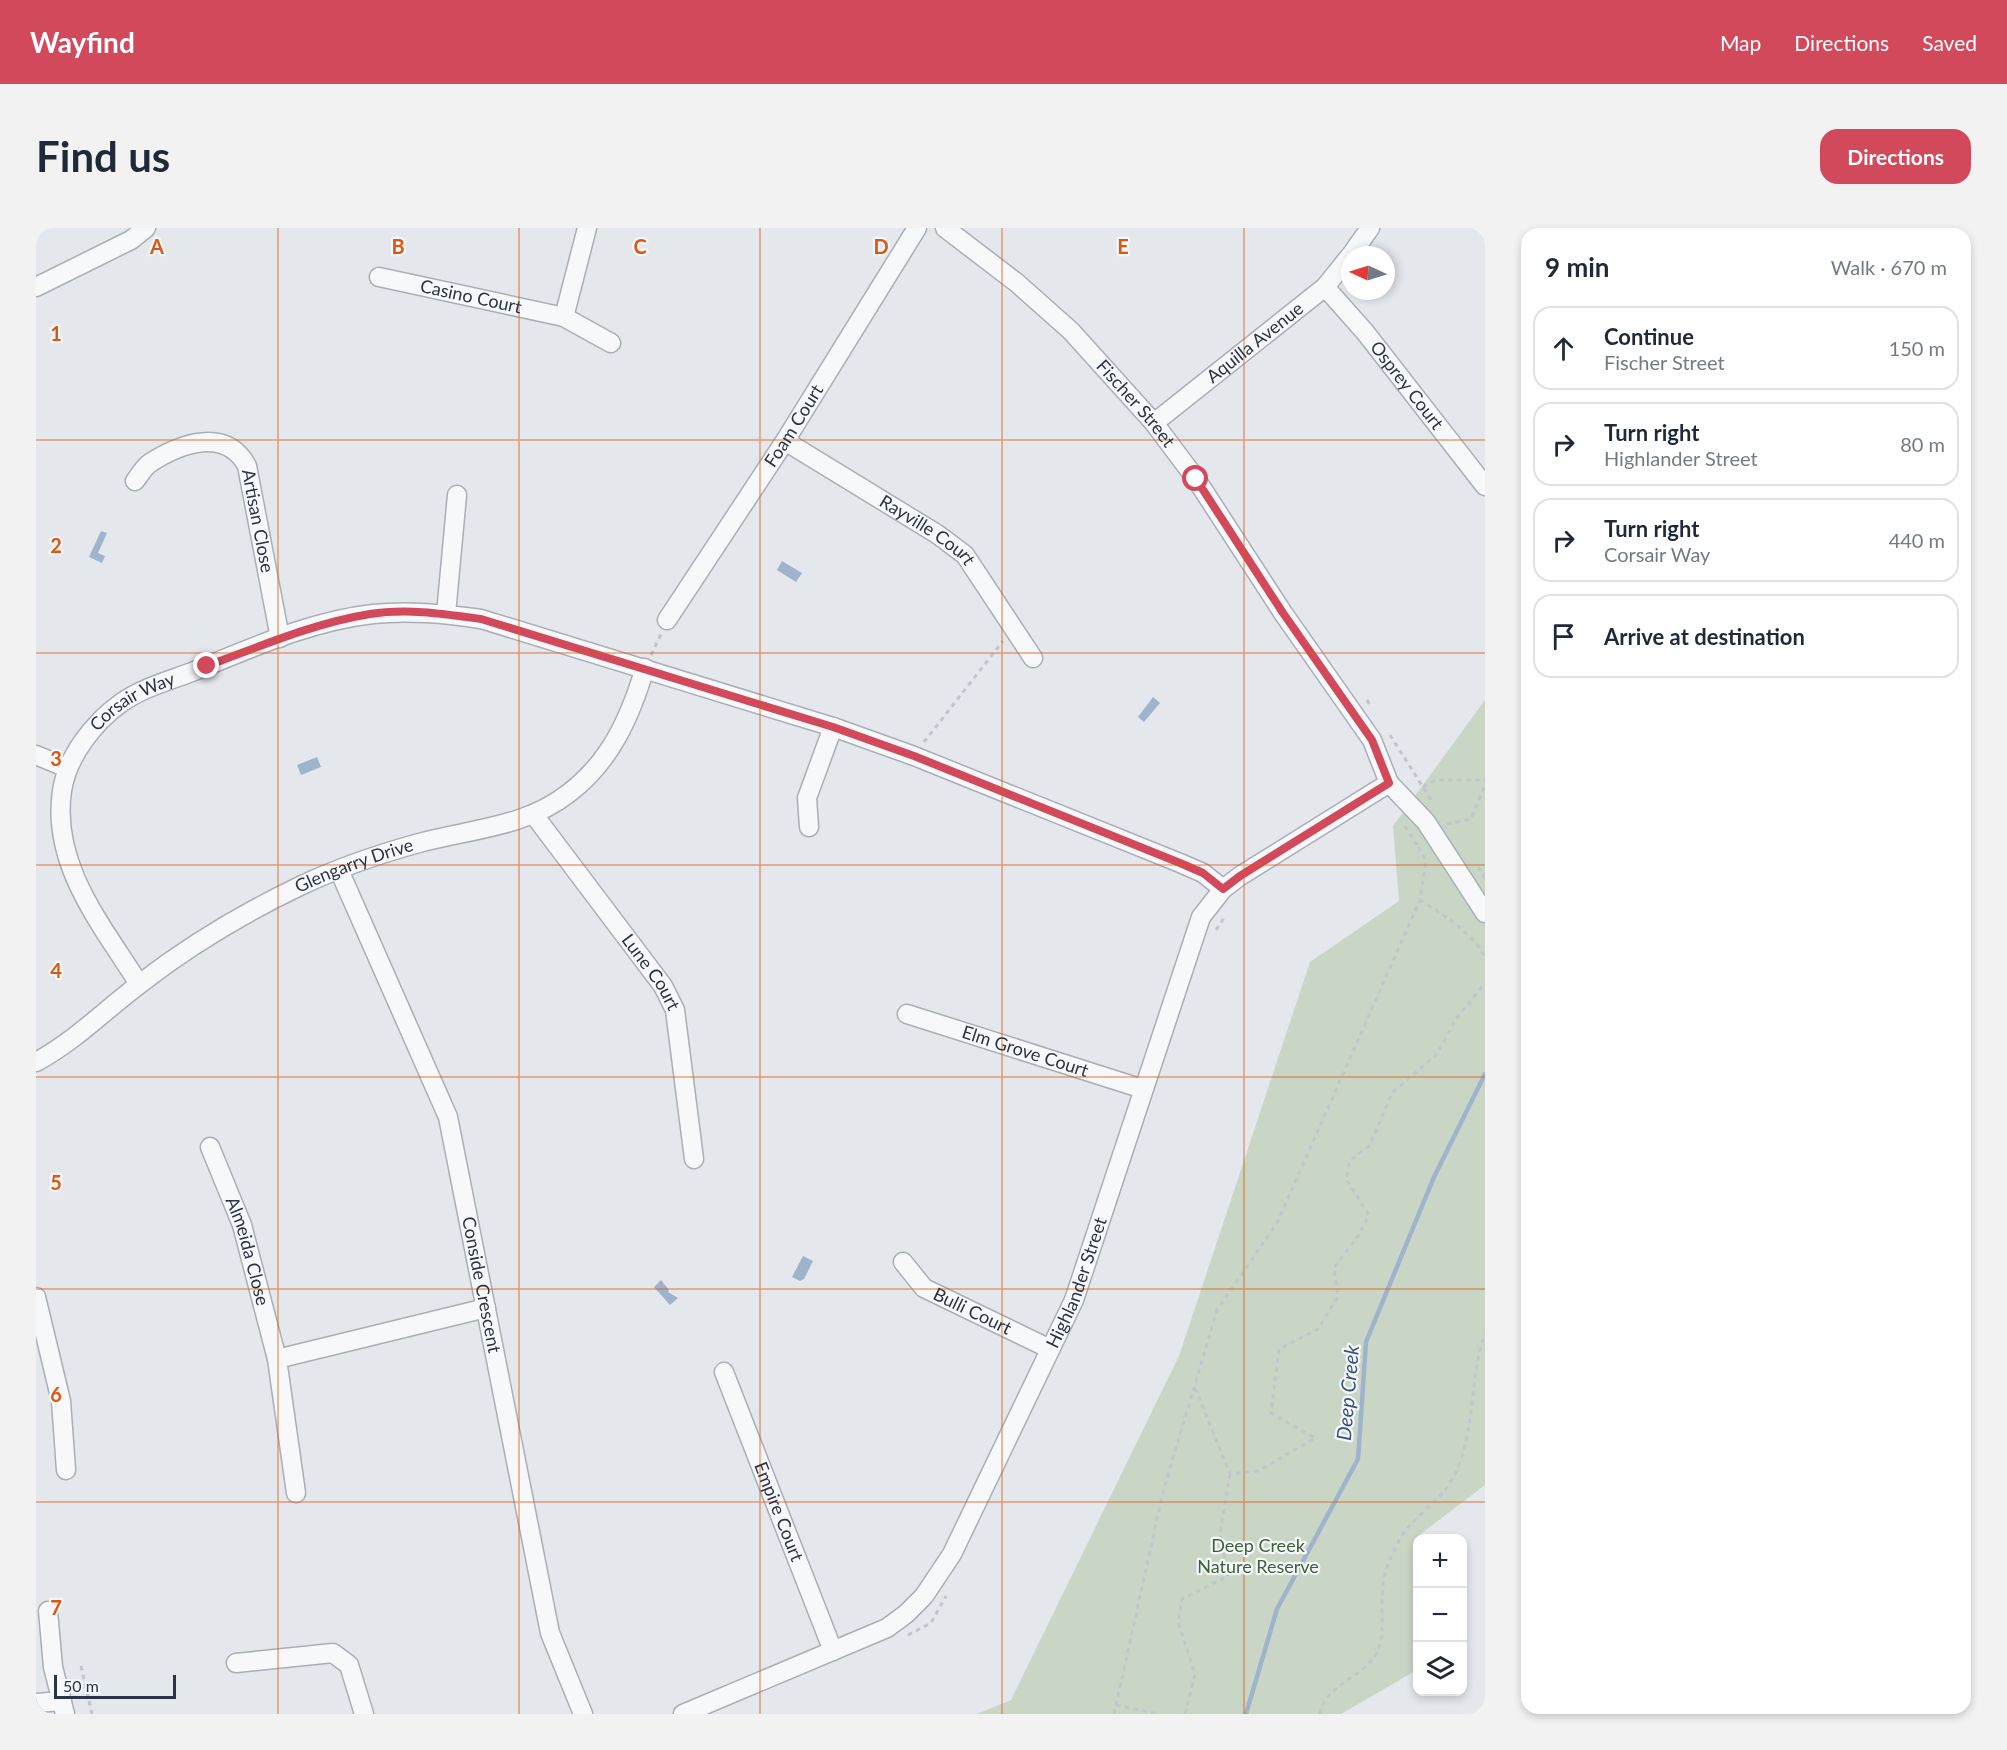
<!DOCTYPE html>
<html lang="en">
<head>
<meta charset="utf-8">
<style>
	:root { --surface:#fff; --page:#f2f2f3; --text:#1f2937; --muted:#747a83; --line:#e0e1e3; --accent:#d1495b }
	body { margin:0; font-family:Lato,sans-serif; background:var(--page); color:var(--text) }
	.controls { position:absolute; right:18px; bottom:18px; display:grid; overflow:hidden; border-radius:12px; box-shadow:0 3px 9px #0003 }
	.controls button { width:54px; height:54px; display:grid; place-items:center; padding:0; border:0; border-bottom:2px solid var(--line); background:var(--surface); color:var(--text); font:30px sans-serif }
	.compass { position:absolute; left:1305px; top:18px; width:54px; height:54px; border-radius:50%; background:var(--surface); box-shadow:0 3px 9px #0003; rotate:274deg }
	.scale { position:absolute; left:18px; bottom:15px; width:122px; box-sizing:border-box; padding-left:6px; border:3px solid #2b3445; border-top:0; font-size:16px; line-height:21px; white-space:nowrap; color:#2b3445; -webkit-text-stroke:4px #f4f6f9; paint-order:stroke }
	.stop { position:absolute; width:18px; height:18px; margin:-14px; border:4px solid #d1495b; border-radius:50%; background:#fff }
	.stop.end { background:#d1495b; border-color:#fff; box-shadow:0 2px 6px #0008 }
	.list { margin:0; padding:0; list-style:none }
	h2 { display:flex; justify-content:space-between; align-items:center; height:78px; margin:0; padding:0 24px; font-size:26px }
	h2 small { font-size:20px; font-weight:400; color:var(--muted) }
	.list li { display:grid; grid-template-columns:39px 1fr auto; gap:18px; align-items:center; box-sizing:border-box; height:84px; margin:0 12px 12px; padding:0 12px; border:2px solid var(--line); border-radius:18px }
	.list b { display:block; font-size:22px; white-space:nowrap }
	.list p { margin:0; font-size:20px; white-space:nowrap; color:var(--muted) }
	.list em { font-size:20px; font-style:normal; color:var(--muted) }
	.icon { flex:none; width:33px; height:33px; fill:none; stroke:currentColor; stroke-width:2; stroke-linecap:round; stroke-linejoin:round }
	.map { position:relative; flex:none; width:1449px; height:1486px; overflow:hidden; border-radius:18px }
	header { display:flex; align-items:center; gap:36px; box-sizing:border-box; height:84px; padding:0 30px; background:var(--accent); color:#fff }
	header strong { font-size:28px }
	nav { display:flex; gap:33px; margin-inline-start:auto; font-size:21px }
	.intro { display:flex; align-items:center; justify-content:space-between; box-sizing:border-box; height:144px; padding:0 36px }
	h1 { margin:0; font-size:42px }
	.button { padding:15px 27px; border-radius:18px; background:var(--accent); color:#fff; font-size:21px; font-weight:700 }
	main { display:flex; gap:36px; padding:0 36px }
	aside { flex:1; background:var(--surface); border-radius:18px; box-shadow:0 3px 9px #0003 }
	.map>svg:first-child { display:block }
	.green { fill:#c9d6c5 }
	.water { fill:#9fb4cc }
	.lines { fill:none; stroke-linecap:round; stroke-linejoin:round }
	.stream { stroke:#9fb4cc; stroke-width:4.5 }
	.minor-casing { stroke:#a9aeb7; stroke-width:21 }
	.path { stroke:#c2c5cb; stroke-width:3; stroke-dasharray:4.5 4.5; stroke-linecap:butt }
	.minor { stroke:#f7f8fa; stroke-width:18 }
	.route { stroke:#d1495b; stroke-width:8 }
	.grid { fill:none; stroke:#df570f; stroke-width:1.5; stroke-opacity:0.55 }
	.labels { text-anchor:middle; stroke-width:4.5; stroke-linejoin:round; paint-order:stroke }
	.street-label { font-size:18px; fill:#2b3445; stroke:#f4f6f9 }
	.park-label { font-size:18px; fill:#3f6138; stroke:#f4f6f9 }
	.water-label { font-size:20px; font-style:italic; fill:#34527a; stroke:#f4f6f9 }
	.grid-label { font-size:20px; text-anchor:middle; font-weight:bold; fill:#df570f; stroke:#f4f6f9; stroke-width:4.5; stroke-linejoin:round; paint-order:stroke }
</style>
</head>
<body>
<header>
<strong>Wayfind</strong>
<nav><a>Map</a><a>Directions</a><a>Saved</a></nav>
</header>
<div class="intro"><h1>Find us</h1><a class="button">Directions</a></div>
<main>
<div class="map">
<svg width="1449" height="1486" viewBox="0 0 1449 1486">
	<rect width="100%" height="100%" fill="#e4e7ec"/>
	<path class="green" d="M1449,472V1257L1378,1311L1382,1317L1381,1442L1305,1486H941L975,1472L1143,1128L1274,734L1363,673L1357,598Z"/>
	<path class="water" d="M65,303L71,305L62,325L69,328L66,335L53,329Z
		M746,333L766,345L760,354L741,342Z
		M1117,469L1124,475L1108,494L1102,489Z
		M281,529L285,539L265,547L261,537Z
		M767,1028L777,1033L768,1051L764,1053L756,1049Z
		M625,1052L633,1062L632,1064L642,1070L634,1077L618,1059Z"/>
	<g class="lines">
		<path class="stream" d="M1210,1486L1241,1381L1322,1231L1330,1114L1398,949L1449,846"/>
		<g class="minor-casing">
			<g id="minor">
				<path d="M551,0L528,89L575,115"/>
				<path id="s1" d="M909,0L981,55L1035,103L1118,195L1160,251L1247,385L1336,512L1353,555L1390,594L1449,685"/>
				<path d="M1315,27L1334,0"/>
				<path id="s2" d="M343,49L528,89"/>
				<path d="M0,59L95,12L110,0"/>
				<path id="s3" d="M1289,59L1329,104L1449,258"/>
				<path id="s4" d="M1118,195L1289,59L1314,28"/>
				<path id="s5" d="M749,213L901,306L929,327L997,430"/>
				<path id="s6" d="M99,253C103,248 108,239 114,235C145,215 190,199 211,238L244,410"/>
				<path d="M410,386L421,267"/>
				<path id="s7" d="M631,392L749,213L881,0"/>
				<path d="M0,527L31,540"/>
				<path id="s8" d="M498,587L627,758L639,782L658,931"/>
				<path d="M773,599L771,570L797,499"/>
				<path id="s9" d="M303,642L412,889L514,1405L547,1486"/>
				<path id="s10" d="M103,756C66,697 15,637 26,563C31,529 57,495 85,475C106,460 132,453 156,444C213,421 274,393 337,386C373,382 409,386 445,391L797,499L878,528L1144,635L1167,645L1187,661"/>
				<path id="s11" d="M871,786L1107,861"/>
				<path id="s12" d="M0,834C39,813 69,782 105,755C154,717 208,685 264,658C302,640 343,626 383,615C435,601 490,599 533,565C575,533 594,489 609,440"/>
				<path id="s13" d="M174,919L206,997L241,1131"/>
				<path id="s14" d="M867,1034L888,1060L1014,1121"/>
				<path d="M0,1069L25,1173L30,1242"/>
				<path id="s15" d="M688,1144L797,1423"/>
				<path d="M260,1265L241,1131L450,1080"/>
				<path d="M12,1383L17,1439L29,1486"/>
				<path d="M200,1435L297,1425L313,1437L328,1486"/>
				<path d="M0,1475L26,1473"/>
				<path id="s16" d="M647,1486L851,1400L870,1386L888,1368L916,1326L1038,1072L1165,689L1187,661L1204,648L1353,555"/>
			</g>
		</g>
		<path class="path" d="M615,427L625,406
			M1331,472L1335,479
			M1354,507L1397,575
			M888,514L967,413
			M1387,559L1400,552H1449
			M1411,596L1435,591L1449,557
			M1369,598L1381,617
			M1442,639L1449,650
			M1384,672C1403,684 1444,709 1449,732
			M1180,702L1188,690
			M1159,1160L1194,1246L1222,1243L1279,1210L1235,1185L1243,1121L1282,1101L1302,1069L1298,1040L1322,1008L1333,987L1310,951L1314,933L1334,917L1356,865L1401,826L1420,791L1449,755
			M872,1407L895,1395L910,1368
			M45,1438L56,1486
			M1080,1477L1122,1486
			M1078,1486L1127,1264L1181,1082L1241,995L1384,672L1390,633L1381,617L1383,615
			M1149,1486L1159,1446L1142,1394L1146,1371L1192,1348L1184,1305L1194,1246
			M1284,1486C1289,1455 1333,1448 1343,1420C1350,1402 1342,1366 1350,1343C1354,1331 1362,1312 1370,1302C1386,1282 1410,1268 1420,1244C1440,1200 1433,1150 1449,1106"/>
		<use href="#minor" class="minor"/>
	</g>
	<g class="lines">
		<path class="route" d="M171,438C225,418 278,395 334,386C371,380 409,386 445,391L797,499L878,528L1144,635L1167,645L1187,661L1204,648L1353,555L1336,512L1247,385L1160,251"/>
	</g>
	<path class="grid" d="M242,0V1486M483,0V1486M724,0V1486M966,0V1486M1208,0V1486M0,212H1449M0,425H1449M0,637H1449M0,849H1449M0,1061H1449M0,1274H1449"/>
	<g class="labels">
		<g class="street-label">
			<text dy="6" stroke="none"><textPath href="#s2" startOffset="94">Casino Court</textPath></text>
			<text dy="6" stroke="none"><textPath href="#s4" startOffset="129">Aquilla Avenue</textPath></text>
			<text dy="6" stroke="none"><textPath href="#s3" startOffset="128">Osprey Court</textPath></text>
			<text dy="6" stroke="none"><textPath href="#s1" startOffset="260">Fischer Street</textPath></text>
			<text dy="6" stroke="none"><textPath href="#s7" startOffset="232">Foam Court</textPath></text>
			<text dy="6" stroke="none"><textPath href="#s6" startOffset="190">Artisan Close</textPath></text>
			<text dy="6" stroke="none"><textPath href="#s5" startOffset="168">Rayville Court</textPath></text>
			<text dy="6" stroke="none"><textPath href="#s10" startOffset="332">Corsair Way</textPath></text>
			<text dy="6" stroke="none"><textPath href="#s12" startOffset="376">Glengarry Drive</textPath></text>
			<text dy="6" stroke="none"><textPath href="#s8" startOffset="196">Lune Court</textPath></text>
			<text dy="6" stroke="none"><textPath href="#s11" startOffset="124">Elm Grove Court</textPath></text>
			<text dy="6" stroke="none"><textPath href="#s13" startOffset="111">Almeida Close</textPath></text>
			<text dy="6" stroke="none"><textPath href="#s16" startOffset="620">Highlander Street</textPath></text>
			<text dy="6" stroke="none"><textPath href="#s9" startOffset="441">Conside Crescent</textPath></text>
			<text dy="6" stroke="none"><textPath href="#s14" startOffset="87">Bulli Court</textPath></text>
			<text dy="6" stroke="none"><textPath href="#s15" startOffset="150">Empire Court</textPath></text>
		</g>
		<g class="park-label">
			<text x="1222" y="1324">Deep Creek<tspan x="1222" dy="21">Nature Reserve</tspan></text>
		</g>
		<g class="water-label">
			<text transform="translate(1312 1165) rotate(-85)" y="7">Deep Creek</text>
		</g>
	</g>
	<g class="grid-label">
		<text x="121" y="26">A</text>
		<text x="362" y="26">B</text>
		<text x="604" y="26">C</text>
		<text x="845" y="26">D</text>
		<text x="1087" y="26">E</text>
		<text x="20" y="113">1</text>
		<text x="20" y="325">2</text>
		<text x="20" y="538">3</text>
		<text x="20" y="750">4</text>
		<text x="20" y="962">5</text>
		<text x="20" y="1174">6</text>
		<text x="20" y="1387">7</text>
	</g>
</svg>
<div class="controls">
<button>+</button>
<button>−</button>
<button><svg class="icon" aria-label="layers" viewBox="0 0 24 24"><path d="M12 4l9 5-9 5-9-5zM3 14l9 5 9-5"/></svg></button>
</div>
<svg class="compass" viewBox="-18 -18 36 36"><path d="M0-13l5 13h-10z" fill="#e53935"/><path d="M0 13l5-13h-10z" fill="#747a83"/></svg>
<div class="scale">50 m</div>
<div class="stop" style="left:1160px;top:251px"></div>
<div class="stop end" style="left:171px;top:438px"></div>
</div>
<aside>
<h2>9 min<small>Walk · 670 m</small></h2>
<ul class="list">
<li><svg class="icon" aria-label="ahead" viewBox="0 0 24 24"><path d="M12 20V5M6 11l6-6 6 6"/></svg><div><b>Continue</b><p>Fischer Street</p></div><em>150 m</em></li>
<li><svg class="icon" aria-label="right" viewBox="0 0 24 24"><path d="M7 20v-9h11M14 6l5 5-5 5"/></svg><div><b>Turn right</b><p>Highlander Street</p></div><em>80 m</em></li>
<li><svg class="icon" aria-label="right" viewBox="0 0 24 24"><path d="M7 20v-9h11M14 6l5 5-5 5"/></svg><div><b>Turn right</b><p>Corsair Way</p></div><em>440 m</em></li>
<li><svg class="icon" aria-label="arrive" viewBox="0 0 24 24"><path d="M6 21V4h12l-3 4 3 4H6"/></svg><div><b>Arrive at destination</b></div></li>
</ul>
</aside>
</main>
</body>
</html>
